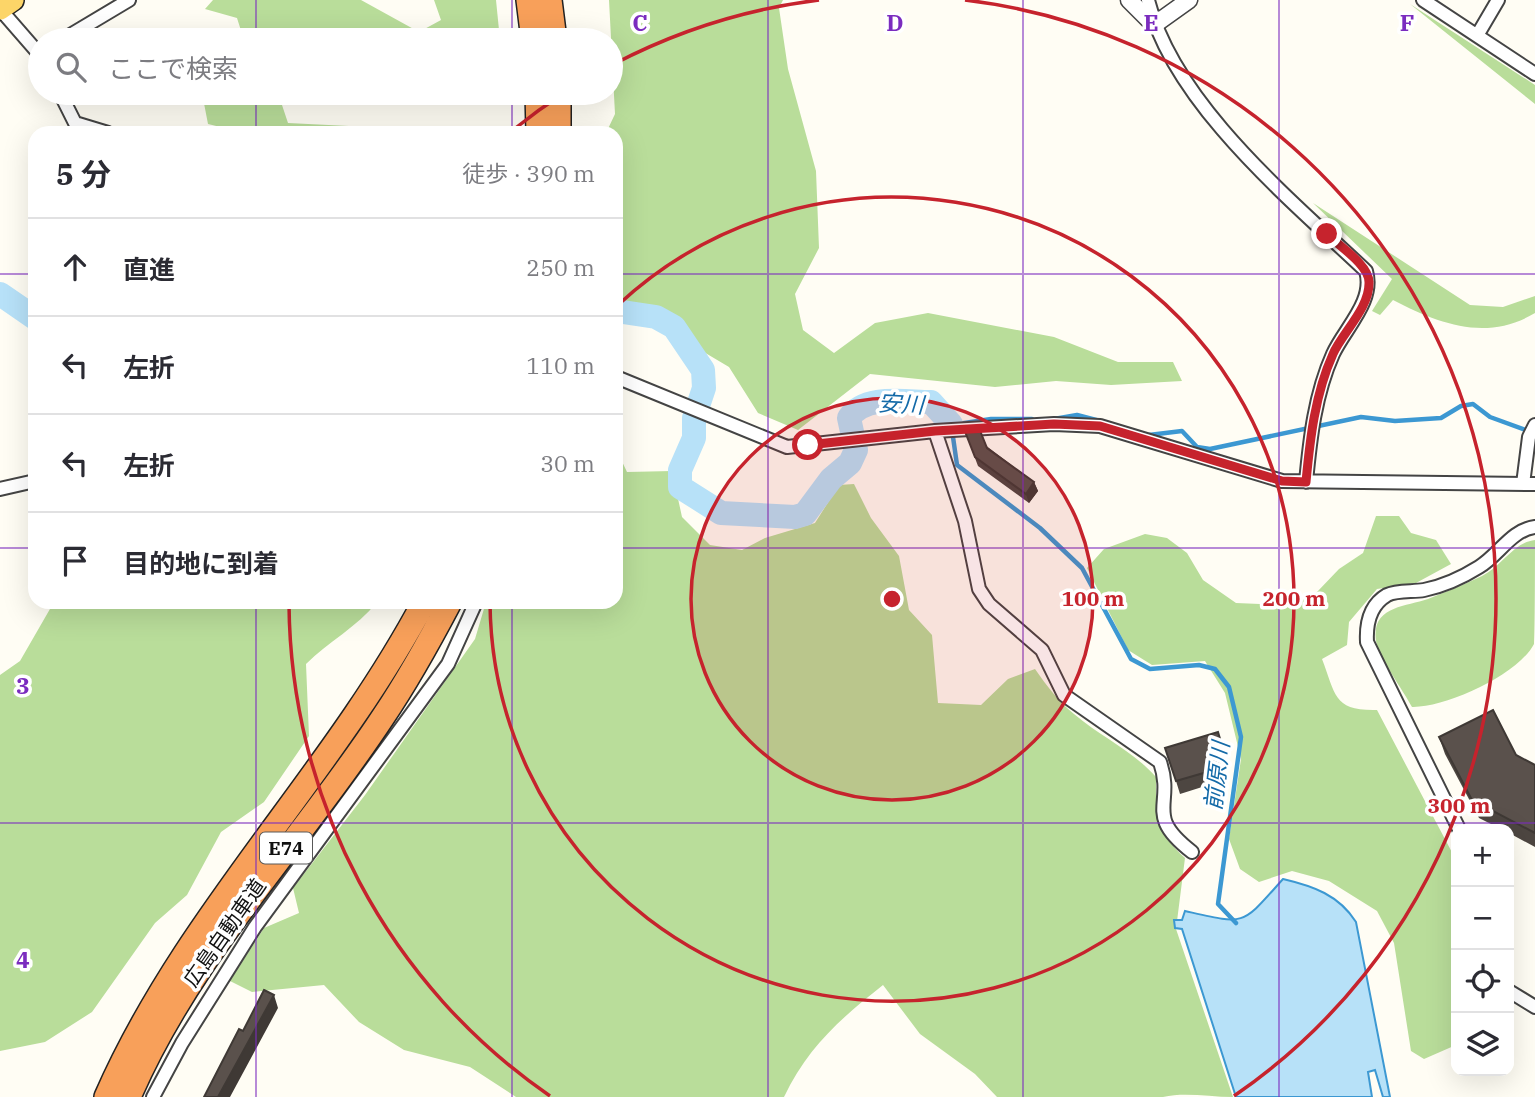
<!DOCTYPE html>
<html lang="ja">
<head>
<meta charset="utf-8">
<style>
	:root { --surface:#fff; --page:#f7f7f7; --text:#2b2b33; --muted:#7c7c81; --line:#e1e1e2 }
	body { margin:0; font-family:"IBM Plex Serif","Noto Sans JP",serif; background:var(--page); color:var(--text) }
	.controls { position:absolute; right:21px; bottom:21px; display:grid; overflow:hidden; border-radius:14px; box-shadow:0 7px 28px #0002 }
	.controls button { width:63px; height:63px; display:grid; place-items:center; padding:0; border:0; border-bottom:2px solid var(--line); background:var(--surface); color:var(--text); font:35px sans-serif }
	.stop { position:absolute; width:21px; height:21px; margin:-16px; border:5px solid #c6232d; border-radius:50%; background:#fff }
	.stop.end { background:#c6232d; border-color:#fff; box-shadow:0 2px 7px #0008 }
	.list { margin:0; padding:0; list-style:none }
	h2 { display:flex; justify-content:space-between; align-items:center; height:91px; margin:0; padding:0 28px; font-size:30px }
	h2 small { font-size:23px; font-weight:400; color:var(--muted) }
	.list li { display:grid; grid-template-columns:46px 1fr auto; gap:21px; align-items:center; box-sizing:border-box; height:98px; padding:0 28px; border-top:2px solid var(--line) }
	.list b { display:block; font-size:26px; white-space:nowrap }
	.list em { font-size:23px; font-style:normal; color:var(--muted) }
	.icon { flex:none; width:38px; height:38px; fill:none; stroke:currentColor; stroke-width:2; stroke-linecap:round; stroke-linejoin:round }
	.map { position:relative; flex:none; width:1535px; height:1097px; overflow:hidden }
	.search { position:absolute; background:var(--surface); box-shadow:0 7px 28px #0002; left:28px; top:28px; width:595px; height:77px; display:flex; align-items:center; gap:18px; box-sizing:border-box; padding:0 24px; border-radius:38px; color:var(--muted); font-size:26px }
	.panel { position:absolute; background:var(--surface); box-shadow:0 7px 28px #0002; left:28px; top:126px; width:595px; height:483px; border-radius:21px }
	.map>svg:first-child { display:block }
	.forest { fill:#b9dd9a }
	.water { fill:#b7e1f8; stroke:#3c98d2; stroke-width:2 }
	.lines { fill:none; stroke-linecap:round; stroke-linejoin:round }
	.stream { stroke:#3c98d2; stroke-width:4.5 }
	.river { stroke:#b7e1f8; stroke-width:24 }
	.minor-casing { stroke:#444; stroke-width:16 }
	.tertiary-casing { stroke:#444; stroke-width:19 }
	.primary-casing { stroke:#222; stroke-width:24 }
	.motorway-casing { stroke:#222; stroke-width:26 }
	.minor { stroke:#fff; stroke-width:12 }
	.tertiary { stroke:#fff; stroke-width:16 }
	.primary { stroke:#fcd568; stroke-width:21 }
	.motorway { stroke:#f8a05a; stroke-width:23 }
	.wall { fill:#4d4641 }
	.shaded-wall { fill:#3f3935 }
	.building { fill:#5a514c; stroke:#3f3935; stroke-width:2 }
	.route { stroke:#c6232d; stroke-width:9 }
	.grid { fill:none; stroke:#7b2cbf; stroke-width:2; stroke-opacity:0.55 }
	.ring { fill:none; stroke:#c6232d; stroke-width:3.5 }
	.labels { text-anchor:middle; stroke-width:7; stroke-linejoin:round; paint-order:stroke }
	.shield { fill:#fff; stroke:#585858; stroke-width:2 }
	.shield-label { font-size:19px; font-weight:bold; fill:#111 }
	.street-label { font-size:21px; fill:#111; stroke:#fff }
	.water-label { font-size:23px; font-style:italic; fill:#146aa8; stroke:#fff }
	.grid-label { font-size:23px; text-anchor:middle; font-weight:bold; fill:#7b2cbf; stroke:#fff; stroke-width:7; stroke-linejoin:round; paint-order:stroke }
	.centre { fill:#c6232d; stroke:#fff; stroke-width:3.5 }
	.ring-label { font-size:21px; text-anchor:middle; font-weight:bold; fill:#c6232d; stroke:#fff; stroke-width:7; stroke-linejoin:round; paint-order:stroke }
</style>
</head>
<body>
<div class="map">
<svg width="1535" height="1097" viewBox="0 0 1535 1097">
	<rect width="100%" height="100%" fill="#fffdf4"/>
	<path class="forest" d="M213,0H361L419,32L441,20L434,0H496L500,40H346L303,34L297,40H244L237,18L205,9Z
		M609,0H783L779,8L788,69L816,171L819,248L795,294L803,330L834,353L875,323L928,313L1054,337L1118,362H1173L1182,381L1111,385L1056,381L995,387L870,374L798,430L758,413L729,367L616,300V133H606L615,114Z
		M1410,4L1535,85V104Z
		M202,93H278L288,123L369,127L410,133H245L208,124Z
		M1313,203L1470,305L1503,307L1535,296V313C1487,342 1439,324 1393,300L1380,315L1372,311L1392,279Z
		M616,449L627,472L672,471L682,517L710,545L742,550L765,538L815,523L839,485L854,484L871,518L899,556L909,610L932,635L938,703L981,705L1008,679L1035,669C1047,686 1058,701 1074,714C1101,737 1132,750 1156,777C1156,818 1154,829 1185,858L1176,929L1233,1097C1209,1097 1185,1092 1163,1097H997L975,1074L920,1034L883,985C840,1019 808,1047 784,1097H516L470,1067L404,1050L359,1022L324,985L252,992L230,981L264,928L299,913L293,888L365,795L475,639L486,602H616Z
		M1376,516H1399L1411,533L1436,540L1451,564L1416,583L1377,589L1349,622L1347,645L1322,659C1336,695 1333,711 1377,710L1456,860V1045L1424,1059L1411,1051L1394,943L1377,911L1329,881L1292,871L1259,882L1240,869L1229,839L1241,759L1225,693L1205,661L1152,665L1128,650L1087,568L1104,549L1145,534L1167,538L1187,553L1203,580L1236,603L1281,605L1317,592L1339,569L1363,553Z
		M1535,540C1535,559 1535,631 1534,644C1518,675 1445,708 1412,707C1403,690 1379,658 1376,641C1371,606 1405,607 1428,599C1446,592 1465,584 1482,576C1501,567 1514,542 1535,540Z
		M54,602H377C357,627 328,642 306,664L309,736L264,802L221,832L187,895L155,923L92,1012L45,1042L0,1051V675L20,661Z"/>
	<path class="water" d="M1283,879C1313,886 1339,895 1356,922L1390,1097H1383L1375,1070L1368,1072L1372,1097H1236L1182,929L1175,928L1174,920H1182L1185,911C1247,925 1241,926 1283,879Z"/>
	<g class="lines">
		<path class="stream" d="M1054,419L1077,415L1100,421
			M951,425L991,419H1032
			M1149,435L1182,431L1197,447L1210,449L1361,417L1395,421L1441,418L1461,406L1473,404L1490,417L1531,432
			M953,437L957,465L1040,528L1082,568L1131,659L1150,669L1199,665L1215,669L1229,687L1241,737L1218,904L1236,923"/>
		<path class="river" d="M0,294L35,318
			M616,311L656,317L674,327L703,370L704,388L694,418V438L680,470V487L721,513L795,517L805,514L831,479L850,463L856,450L849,418C865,394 905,402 931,402L951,424"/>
		<g class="minor-casing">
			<path id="minor" d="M1148,0C1173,103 1291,200 1366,271C1375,301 1345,328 1333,354C1315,394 1310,439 1306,482
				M1423,0L1535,74
				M0,9L40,55
				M1478,34L1498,0
				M62,40L129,0
				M60,93L75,123L108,133
				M616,377L787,447L935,431L1054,424L1100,426L1282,481L1535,484
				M935,431L965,521L979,589L989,604L1042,650L1064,695L1160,762C1175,806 1143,814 1192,852
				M1523,484L1529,437L1535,425
				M0,489L35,481
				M1459,829L1367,642C1366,624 1370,605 1387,595C1397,590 1413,592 1424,590C1444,586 1463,577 1479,567C1499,555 1511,530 1535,527
				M1509,991L1535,1007
				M153,1097L182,1043L255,927L448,664L476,602"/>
		</g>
		<g class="tertiary-casing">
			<path id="tertiary" d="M1129,0L1154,25L1189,0"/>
		</g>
		<g class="primary-casing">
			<path id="primary" d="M0,9L13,0"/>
		</g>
		<g class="motorway-casing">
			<path id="motorway" d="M528,0L533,40
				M550,0L555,40
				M537,93L538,133
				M559,93V133
				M106,1097C186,914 331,777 424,602
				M129,1097C190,955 299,845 383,717C408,680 429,642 450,602"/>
		</g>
		<use href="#minor" class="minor"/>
		<use href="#tertiary" class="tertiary"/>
		<use href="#primary" class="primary"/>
		<use href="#motorway" class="motorway"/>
	</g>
	<path class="wall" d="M964,429L1034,482L1038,491L1029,503L978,466Z
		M1439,737L1516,755L1535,765V847L1509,833V829H1501L1479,818L1445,754Z
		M1222,744L1229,764L1214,769L1218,782L1180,794L1176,781Z"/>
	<path class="shaded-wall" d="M1034,482L1038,491L1029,503L1026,494Z
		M274,995L278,1008L230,1097H218Z"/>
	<path class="building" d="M979,428L987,448L1034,482L1026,494L975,457L964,429Z
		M1493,710L1516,755L1535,765V833L1472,800L1439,737Z
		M1218,732L1224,752L1210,756L1214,770L1176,781L1165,748Z
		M264,990L274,995L218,1097H204L239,1029L243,1031Z"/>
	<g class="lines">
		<path class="route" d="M808,445L935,431L1054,424L1100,426L1282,481L1306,482C1310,439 1315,394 1333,354C1342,333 1370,308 1369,282C1369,265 1339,246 1327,234"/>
	</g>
	<path class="grid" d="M256,0V40M512,0V40M768,0V1097M1023,0V1097M1279,0V1097M256,93V133M512,93V133M0,274H35M616,274H1535M0,548H35M616,548H1535M256,602V1097M512,602V1097M0,823H1535"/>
	<circle cx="892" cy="599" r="201" fill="#c6232d" fill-opacity=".12"/>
	<g class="ring">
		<circle cx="892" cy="599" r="201"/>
		<path d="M618 305A402 402 0 1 1 490 603"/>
		<path d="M550 1096A603 603 0 0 1 289 604M513 130A603 603 0 0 1 564 93M614 64A603 603 0 0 1 819 0M965 0A603 603 0 0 1 1234 1096"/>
	</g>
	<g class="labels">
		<rect class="shield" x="260" y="832.5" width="52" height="31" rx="5"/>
		<g class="shield-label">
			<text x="286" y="855">E74</text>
		</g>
		<g class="street-label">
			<text transform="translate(225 933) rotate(-55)" y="7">広島自動車道</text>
		</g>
		<g class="water-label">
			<text transform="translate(901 404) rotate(3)" y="8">安川</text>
			<text transform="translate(1217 776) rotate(-83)" y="8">前原川</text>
		</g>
	</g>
	<g class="grid-label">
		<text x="640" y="31">C</text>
		<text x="895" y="31">D</text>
		<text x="1151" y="31">E</text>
		<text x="1407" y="31">F</text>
		<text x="23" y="694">3</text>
		<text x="23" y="968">4</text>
	</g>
	<circle cx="892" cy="599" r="10" class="centre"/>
	<g class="ring-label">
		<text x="1093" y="606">100 m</text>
		<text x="1294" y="606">200 m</text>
		<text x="1459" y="813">300 m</text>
	</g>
</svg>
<div class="controls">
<button>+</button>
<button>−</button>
<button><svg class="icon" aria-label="locate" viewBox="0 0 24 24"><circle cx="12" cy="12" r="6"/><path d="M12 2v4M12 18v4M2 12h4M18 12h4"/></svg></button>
<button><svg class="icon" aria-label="layers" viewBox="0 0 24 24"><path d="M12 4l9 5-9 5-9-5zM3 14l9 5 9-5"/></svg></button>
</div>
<div class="stop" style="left:808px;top:445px"></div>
<div class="stop end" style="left:1327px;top:234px"></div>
<div class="search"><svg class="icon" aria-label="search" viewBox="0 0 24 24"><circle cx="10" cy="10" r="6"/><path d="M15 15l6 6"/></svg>ここで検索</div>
<section class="panel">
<h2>5 分<small>徒歩 · 390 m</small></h2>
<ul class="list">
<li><svg class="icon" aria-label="ahead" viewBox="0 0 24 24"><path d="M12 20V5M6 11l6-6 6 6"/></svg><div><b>直進</b></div><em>250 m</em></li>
<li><svg class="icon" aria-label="left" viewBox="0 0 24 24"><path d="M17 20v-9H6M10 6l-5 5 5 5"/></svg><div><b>左折</b></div><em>110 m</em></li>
<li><svg class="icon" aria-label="left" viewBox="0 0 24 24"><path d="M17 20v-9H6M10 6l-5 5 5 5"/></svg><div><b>左折</b></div><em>30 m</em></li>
<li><svg class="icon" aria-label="arrive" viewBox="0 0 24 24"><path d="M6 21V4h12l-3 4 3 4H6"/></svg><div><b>目的地に到着</b></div></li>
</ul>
</section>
</div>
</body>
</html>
